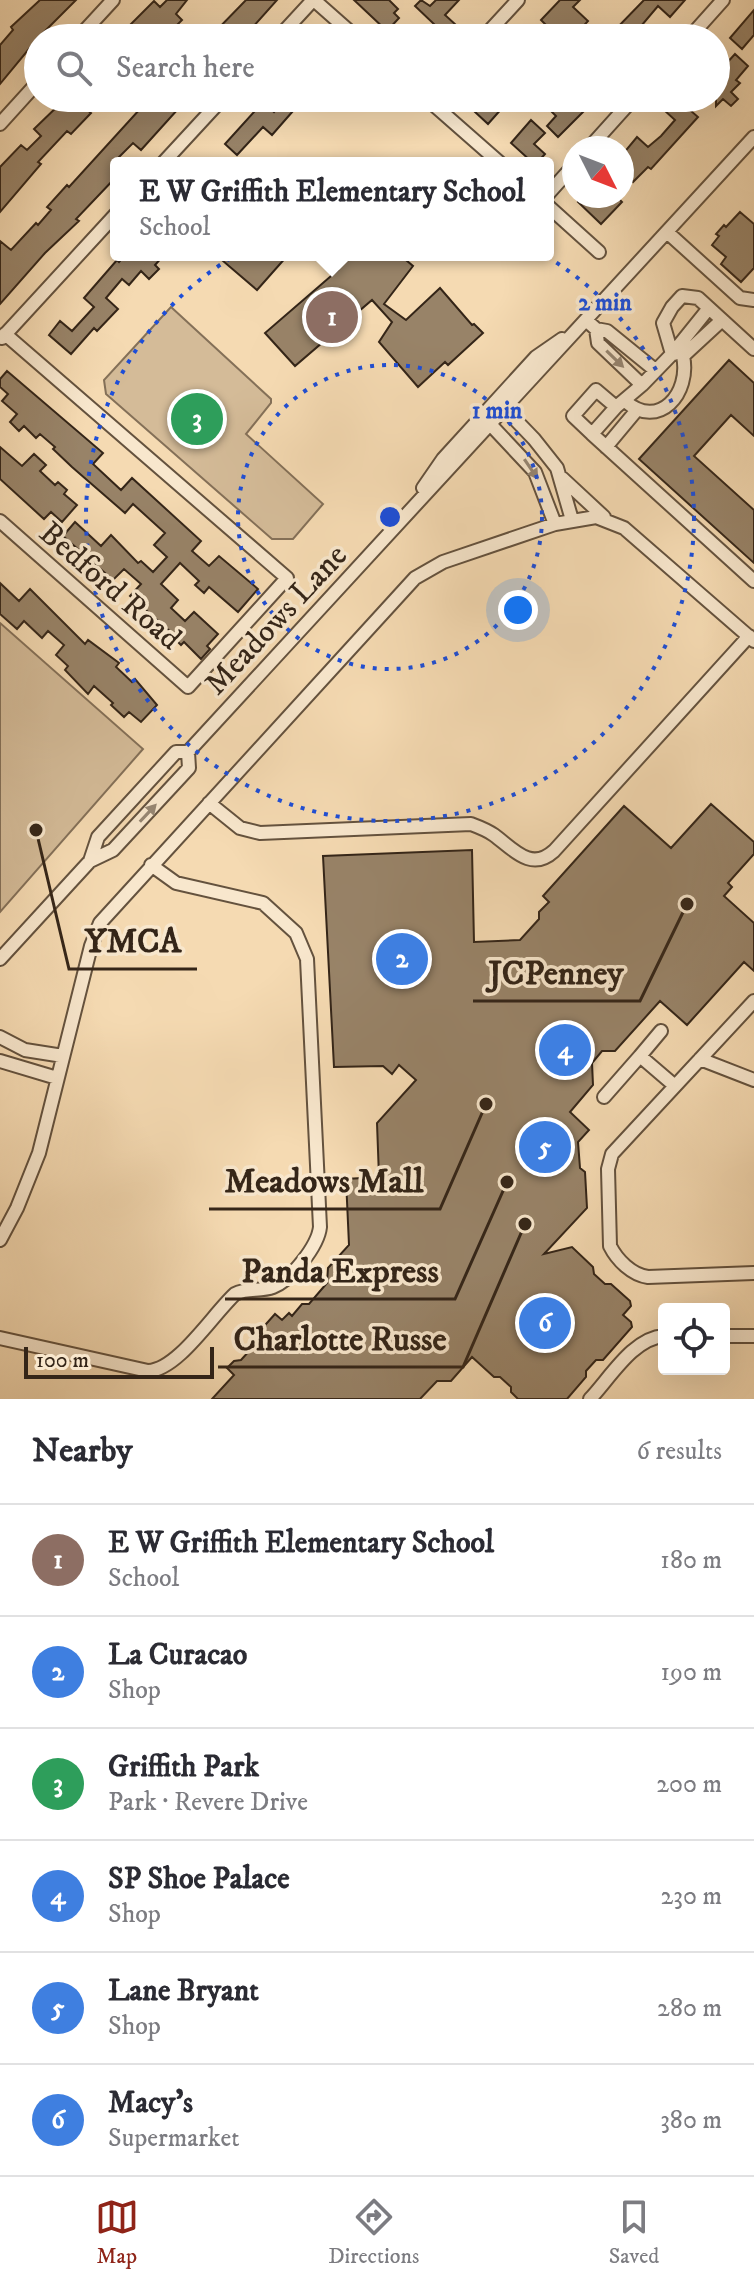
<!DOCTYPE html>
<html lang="en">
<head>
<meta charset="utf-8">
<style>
	:root { --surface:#fff; --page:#f7f7f7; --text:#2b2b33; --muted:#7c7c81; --line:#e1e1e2; --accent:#8f2418 }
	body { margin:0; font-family:"IM FELL DW Pica",serif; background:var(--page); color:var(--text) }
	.controls { position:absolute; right:24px; bottom:24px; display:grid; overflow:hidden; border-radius:8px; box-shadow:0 8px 32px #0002 }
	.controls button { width:72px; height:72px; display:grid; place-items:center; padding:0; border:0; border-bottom:2px solid var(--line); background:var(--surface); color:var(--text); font:40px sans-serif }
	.compass { position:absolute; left:562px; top:136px; width:72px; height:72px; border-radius:50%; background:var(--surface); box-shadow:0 8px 32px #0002; rotate:132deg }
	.scale { position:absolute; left:24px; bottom:20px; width:190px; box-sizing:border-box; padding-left:8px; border:4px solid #342518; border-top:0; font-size:22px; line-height:28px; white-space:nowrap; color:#342518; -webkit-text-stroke:6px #f8e7cd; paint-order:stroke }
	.you { position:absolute; left:518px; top:610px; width:28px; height:28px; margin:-20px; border:6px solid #fff; border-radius:50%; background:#1a73e8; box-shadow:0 0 0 12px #1a73e833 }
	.badge { display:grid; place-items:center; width:52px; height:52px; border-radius:50%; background:var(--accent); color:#fff; font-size:26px; font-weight:700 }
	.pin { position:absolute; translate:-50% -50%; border:4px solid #fff; box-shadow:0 2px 8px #0006 }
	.popup { position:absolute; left:110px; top:157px; width:444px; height:104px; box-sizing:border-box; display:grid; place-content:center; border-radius:8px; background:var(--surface); filter:drop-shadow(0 2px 6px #0005); font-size:26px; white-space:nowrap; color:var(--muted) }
	.popup b { font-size:30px; color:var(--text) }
	.popup::after { content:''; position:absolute; left:50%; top:100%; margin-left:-16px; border:16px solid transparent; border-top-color:var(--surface) }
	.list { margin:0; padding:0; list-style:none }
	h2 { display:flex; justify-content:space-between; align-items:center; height:104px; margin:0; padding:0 32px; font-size:34px }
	h2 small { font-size:26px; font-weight:400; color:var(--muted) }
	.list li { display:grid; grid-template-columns:52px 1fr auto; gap:24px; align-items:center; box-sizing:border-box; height:112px; padding:0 32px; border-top:2px solid var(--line) }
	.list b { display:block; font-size:30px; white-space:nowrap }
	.list p { margin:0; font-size:26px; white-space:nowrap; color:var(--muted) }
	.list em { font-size:26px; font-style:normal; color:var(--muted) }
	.icon { flex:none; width:44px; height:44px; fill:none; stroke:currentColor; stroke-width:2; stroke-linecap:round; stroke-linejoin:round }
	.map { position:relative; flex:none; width:754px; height:1399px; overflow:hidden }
	.search { position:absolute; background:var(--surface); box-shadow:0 8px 32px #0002; left:24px; right:24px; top:24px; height:88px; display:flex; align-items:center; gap:20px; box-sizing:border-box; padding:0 28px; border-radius:44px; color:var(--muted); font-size:30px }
	.sheet { height:776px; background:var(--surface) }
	nav { display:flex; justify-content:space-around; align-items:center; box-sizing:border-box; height:112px; border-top:2px solid var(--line); background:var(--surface); font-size:22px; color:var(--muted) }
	nav a { display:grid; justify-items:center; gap:4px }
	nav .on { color:var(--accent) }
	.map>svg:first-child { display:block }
	.green { fill:#d4bb98; stroke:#847058; stroke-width:2 }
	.building { fill:#988368; stroke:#342518; stroke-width:2 }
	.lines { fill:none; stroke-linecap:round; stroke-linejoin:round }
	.minor-casing { stroke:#64523e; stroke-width:16 }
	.minor { stroke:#f8e7cd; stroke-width:12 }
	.oneway { fill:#968672 }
	.ring { fill:none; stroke:#1d4ed8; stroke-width:4; stroke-dasharray:4 8 }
	.labels { text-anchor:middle; stroke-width:7; stroke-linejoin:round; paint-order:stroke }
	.street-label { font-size:32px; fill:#342518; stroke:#f8e7cd }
	.centre { fill:#1d4ed8; stroke:#f8e7cd; stroke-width:4 }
	.ring-label { font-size:24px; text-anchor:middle; font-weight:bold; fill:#1d4ed8; stroke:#f8e7cd; stroke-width:7; stroke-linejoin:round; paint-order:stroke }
	.leader { fill:none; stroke:#342518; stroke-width:3 }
	.callout-dot { fill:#342518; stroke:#f8e7cd; stroke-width:3 }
	.callout-label { font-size:34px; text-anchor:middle; font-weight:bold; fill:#342518; stroke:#f8e7cd; stroke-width:7; stroke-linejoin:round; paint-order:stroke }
</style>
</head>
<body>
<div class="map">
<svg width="754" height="1399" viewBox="0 0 754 1399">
	<rect width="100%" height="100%" fill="#f5dab2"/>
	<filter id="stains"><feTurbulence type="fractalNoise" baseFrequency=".0025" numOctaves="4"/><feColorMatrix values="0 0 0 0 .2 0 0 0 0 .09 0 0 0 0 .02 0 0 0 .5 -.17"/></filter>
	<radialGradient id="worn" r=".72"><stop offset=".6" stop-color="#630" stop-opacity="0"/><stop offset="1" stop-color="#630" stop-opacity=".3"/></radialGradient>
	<path class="green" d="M171,307L271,399V403L246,434L323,504L293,539H272L106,394L104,380Z
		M0,623L143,749L0,912Z"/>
	<path class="building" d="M40,0H76L38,38L0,84V45L13,30L11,27Z
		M167,0H187L176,14L182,20L168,34L163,29L155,38H117L154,1L160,7Z
		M246,0H277L243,38L237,32L231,38H209Z
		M354,0H389L398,9L394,13L399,18L387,31Z
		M421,0L430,6L436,0H459L445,15L456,25L444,38H423L435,25L415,6Z
		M560,0H580L573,7L588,21L579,31L575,28L565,38H542L550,29L541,20Z
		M644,0H685L670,17L658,6L631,38H617L612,33Z
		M754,10V35L742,49L730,38Z
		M735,54L748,66L736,80L740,83L731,92L738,99L731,106L723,99L716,106V56L725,65Z
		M72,98L91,113L71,134L67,131L38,162L41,164L0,212V167L21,145L27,150L41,136L34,129L62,102L65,105Z
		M150,98H188L141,150L133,143L119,157L125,163H116V177L76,219L79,221L45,253L0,304V241L11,250L36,223L38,225L51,210L47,207L67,185L69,187Z
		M460,98H511L488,124Z
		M560,98H597L558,137L547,126L556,116L549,109Z
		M675,98H702L691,111L698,117L651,169L648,167L633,182L622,172V155L637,137L648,147L661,136L675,120L664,110Z
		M263,102L274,112L283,102L293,111L272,135L263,127L237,155L225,144Z
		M531,120L545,133L534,144L545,154L537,163H533L511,143Z
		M583,196H616L622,202L601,224L578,202Z
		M740,212L754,224V268L741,282L721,264L726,257L712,245L719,236L716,234L724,225L726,227Z
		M125,255H164L155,265L159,269L149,279L141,271L129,285L122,279L106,298L118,309L97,331L94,328L71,354L49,335L60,321L72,331L94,307L84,298L117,260L119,262Z
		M228,255H288L257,290L223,261Z
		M322,255H400L413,266L384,304L406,320L440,288L472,325L474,324L483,333L448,365L445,362L418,387L379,342L392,322L372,300L295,366L265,333L338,270Z
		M729,360L754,383V436L731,415L694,456L754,510V563L639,459Z
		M7,371L103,453L93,464L121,490L132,478L201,541L192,551L209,566L219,556L258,589L238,612L209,587L204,593L195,585L199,581L180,563L161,584L178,600L171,608L185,621L194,612L218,634L207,646L210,649L201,659L184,642L181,645L172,636L173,634L130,596L141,584L124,569L113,580L63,536L75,522L101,546L111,535L138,563L141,561L153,572L167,557L154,545L165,533L133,504L125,513L72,467L53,449L55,447L40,434L36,438L24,426L19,431L10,422L17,414L2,401L8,394L0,387V379Z
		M0,447L22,466L34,454L46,465L40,471L55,485L58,482L67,490L64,494L77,505L62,522L51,512L44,519L0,479Z
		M0,583L19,601L30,589L85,644L88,640L119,663L116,667L132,682L135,679L157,705L141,722L129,712L124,717L111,705L113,703L94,686L88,694L65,670L68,666L56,655L64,645L48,631L42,638L24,621L17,629L0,614Z
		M711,804L754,842V854L728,883L732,887L724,896L754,923V971L744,962L687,1025L660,1001L615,1051H602L592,1063L593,1085L570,1112L589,1130L578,1142L580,1168L585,1172L587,1208L544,1254L572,1247L593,1267L594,1274L605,1284H611L630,1301L631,1306L623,1315L631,1322L632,1327L603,1360H596L586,1371V1377L567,1399H518L511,1392V1387L500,1377H494L472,1357L451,1381H437L420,1399H212L234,1375L227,1368L234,1361L241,1360L262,1337L258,1333L275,1314L282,1320L289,1313L292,1316L302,1304H309L327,1283L328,1268L349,1245L346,1179L379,1177L377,1123L416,1080L399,1065L392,1074L383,1066L334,1067L323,856L472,850L474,942L520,940L539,919V912L549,902L543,896L624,806L671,848Z"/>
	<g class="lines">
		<g class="minor-casing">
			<path id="minor" d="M314,0L357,38
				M78,38L113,0
				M278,38L313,0
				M483,38L518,0
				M689,38L723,0
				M426,98L500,163
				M0,124L38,82
				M589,148L634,98
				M163,163L223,98
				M548,194L574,165
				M548,206L599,252
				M667,232L740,298L754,300
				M586,320L596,329L607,331L655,370
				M596,329L598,343L642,385
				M2,338L116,214
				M674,354H672L709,308
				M625,401C659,431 691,393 683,356L722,320
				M616,407L596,390L573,416L592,434L616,407L642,385L672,354L663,323L672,307L682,296L698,298L754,349
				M505,409L534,439L557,468L572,520
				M490,424L535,472L555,524
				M592,434L754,581
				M606,447L636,411
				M562,478L604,517
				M423,488L443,459L536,357L562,339
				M0,521L188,687L287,578L5,334
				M209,803L240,828L260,833L471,824C479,827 487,830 494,835C513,849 531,872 554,851L749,636
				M90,861L113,850L189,768L188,752
				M0,959L90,861L98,837L176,752H188L754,137
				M754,1001L612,1154L608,1169L610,1246C617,1260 632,1275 648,1277L754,1273
				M0,1037L25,1050L63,1056
				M640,1056L661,1031
				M700,1059L754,1080
				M0,1061L57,1078
				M604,1097L640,1056L675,1086
				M0,1240L17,1208L39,1153L91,946L100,923L415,578L443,562L555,524L596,517L624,528L754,641
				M724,1336H754
				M0,1338L148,1371C178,1370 213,1314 235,1294C247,1287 260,1292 273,1287C291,1280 318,1246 320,1227L307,959L296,933L263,903L176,883L151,865
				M590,1399C610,1378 633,1338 664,1336"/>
		</g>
		<use href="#minor" class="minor"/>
	</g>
	<defs><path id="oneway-solid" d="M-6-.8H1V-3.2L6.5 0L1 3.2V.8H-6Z" transform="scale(2)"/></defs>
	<g class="oneway">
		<use href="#oneway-solid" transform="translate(615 359) rotate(44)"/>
		<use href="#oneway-solid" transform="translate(531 469) rotate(56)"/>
		<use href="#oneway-solid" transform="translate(148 813) rotate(-47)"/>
	</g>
	<g class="ring">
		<circle cx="390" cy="517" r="152"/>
		<circle cx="390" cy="517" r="304"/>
	</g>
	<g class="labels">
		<g class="street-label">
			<text transform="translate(111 585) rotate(41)" y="11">Bedford Road</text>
			<text transform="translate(275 619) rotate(-47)" y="11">Meadows Lane</text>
		</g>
	</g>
	<circle cx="390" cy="517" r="12" class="centre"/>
	<g class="ring-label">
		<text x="605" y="310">2 min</text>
		<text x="497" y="418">1 min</text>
	</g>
	<path class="leader" d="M36 830L69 969H197M687 904L640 1001H473M486 1104L440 1209H209M507 1182L455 1299H225M525 1224L463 1367H218"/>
	<g class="callout-dot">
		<circle cx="36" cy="830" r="8"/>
		<circle cx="687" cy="904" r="8"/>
		<circle cx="486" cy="1104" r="8"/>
		<circle cx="507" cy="1182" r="8"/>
		<circle cx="525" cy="1224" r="8"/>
	</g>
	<g class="callout-label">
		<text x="133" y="952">YMCA</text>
		<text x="556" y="984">JCPenney</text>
		<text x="324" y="1192">Meadows Mall</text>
		<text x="340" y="1282">Panda Express</text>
		<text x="340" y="1350">Charlotte Russe</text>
	</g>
	<rect width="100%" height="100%" filter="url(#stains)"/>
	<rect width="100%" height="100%" fill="url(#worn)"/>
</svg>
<div class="controls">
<button><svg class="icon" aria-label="locate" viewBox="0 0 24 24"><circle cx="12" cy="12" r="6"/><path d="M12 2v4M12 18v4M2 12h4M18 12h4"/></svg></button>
</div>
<svg class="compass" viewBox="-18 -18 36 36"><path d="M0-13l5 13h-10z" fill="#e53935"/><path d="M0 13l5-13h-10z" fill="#7c7c81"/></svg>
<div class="scale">100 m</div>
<div class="you"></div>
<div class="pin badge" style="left:332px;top:317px;background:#8d6e63">1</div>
<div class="popup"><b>E W Griffith Elementary School</b>School</div>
<div class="pin badge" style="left:402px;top:959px;background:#3f7fe0">2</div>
<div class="pin badge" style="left:197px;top:419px;background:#2e9e5b">3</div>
<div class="pin badge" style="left:565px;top:1050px;background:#3f7fe0">4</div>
<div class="pin badge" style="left:545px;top:1147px;background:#3f7fe0">5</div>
<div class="pin badge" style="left:545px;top:1323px;background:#3f7fe0">6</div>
<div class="search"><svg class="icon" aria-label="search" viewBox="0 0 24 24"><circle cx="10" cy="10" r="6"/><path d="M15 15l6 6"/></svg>Search here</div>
</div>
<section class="sheet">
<h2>Nearby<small>6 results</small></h2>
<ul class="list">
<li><span class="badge" style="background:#8d6e63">1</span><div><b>E W Griffith Elementary School</b><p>School</p></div><em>180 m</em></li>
<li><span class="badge" style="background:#3f7fe0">2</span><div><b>La Curacao</b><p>Shop</p></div><em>190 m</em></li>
<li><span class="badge" style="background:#2e9e5b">3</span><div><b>Griffith Park</b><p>Park · Revere Drive</p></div><em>200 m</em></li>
<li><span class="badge" style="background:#3f7fe0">4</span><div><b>SP Shoe Palace</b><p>Shop</p></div><em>230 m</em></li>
<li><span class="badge" style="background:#3f7fe0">5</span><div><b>Lane Bryant</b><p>Shop</p></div><em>280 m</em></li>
<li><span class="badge" style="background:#3f7fe0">6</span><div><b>Macy's</b><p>Supermarket</p></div><em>380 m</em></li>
</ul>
</section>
<nav>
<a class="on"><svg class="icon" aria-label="map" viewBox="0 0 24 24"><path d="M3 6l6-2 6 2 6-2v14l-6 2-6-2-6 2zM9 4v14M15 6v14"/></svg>Map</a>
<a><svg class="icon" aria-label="directions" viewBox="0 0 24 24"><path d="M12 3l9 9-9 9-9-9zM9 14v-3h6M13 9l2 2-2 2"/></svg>Directions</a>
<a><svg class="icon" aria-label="saved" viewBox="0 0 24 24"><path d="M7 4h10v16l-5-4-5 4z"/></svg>Saved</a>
</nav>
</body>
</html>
